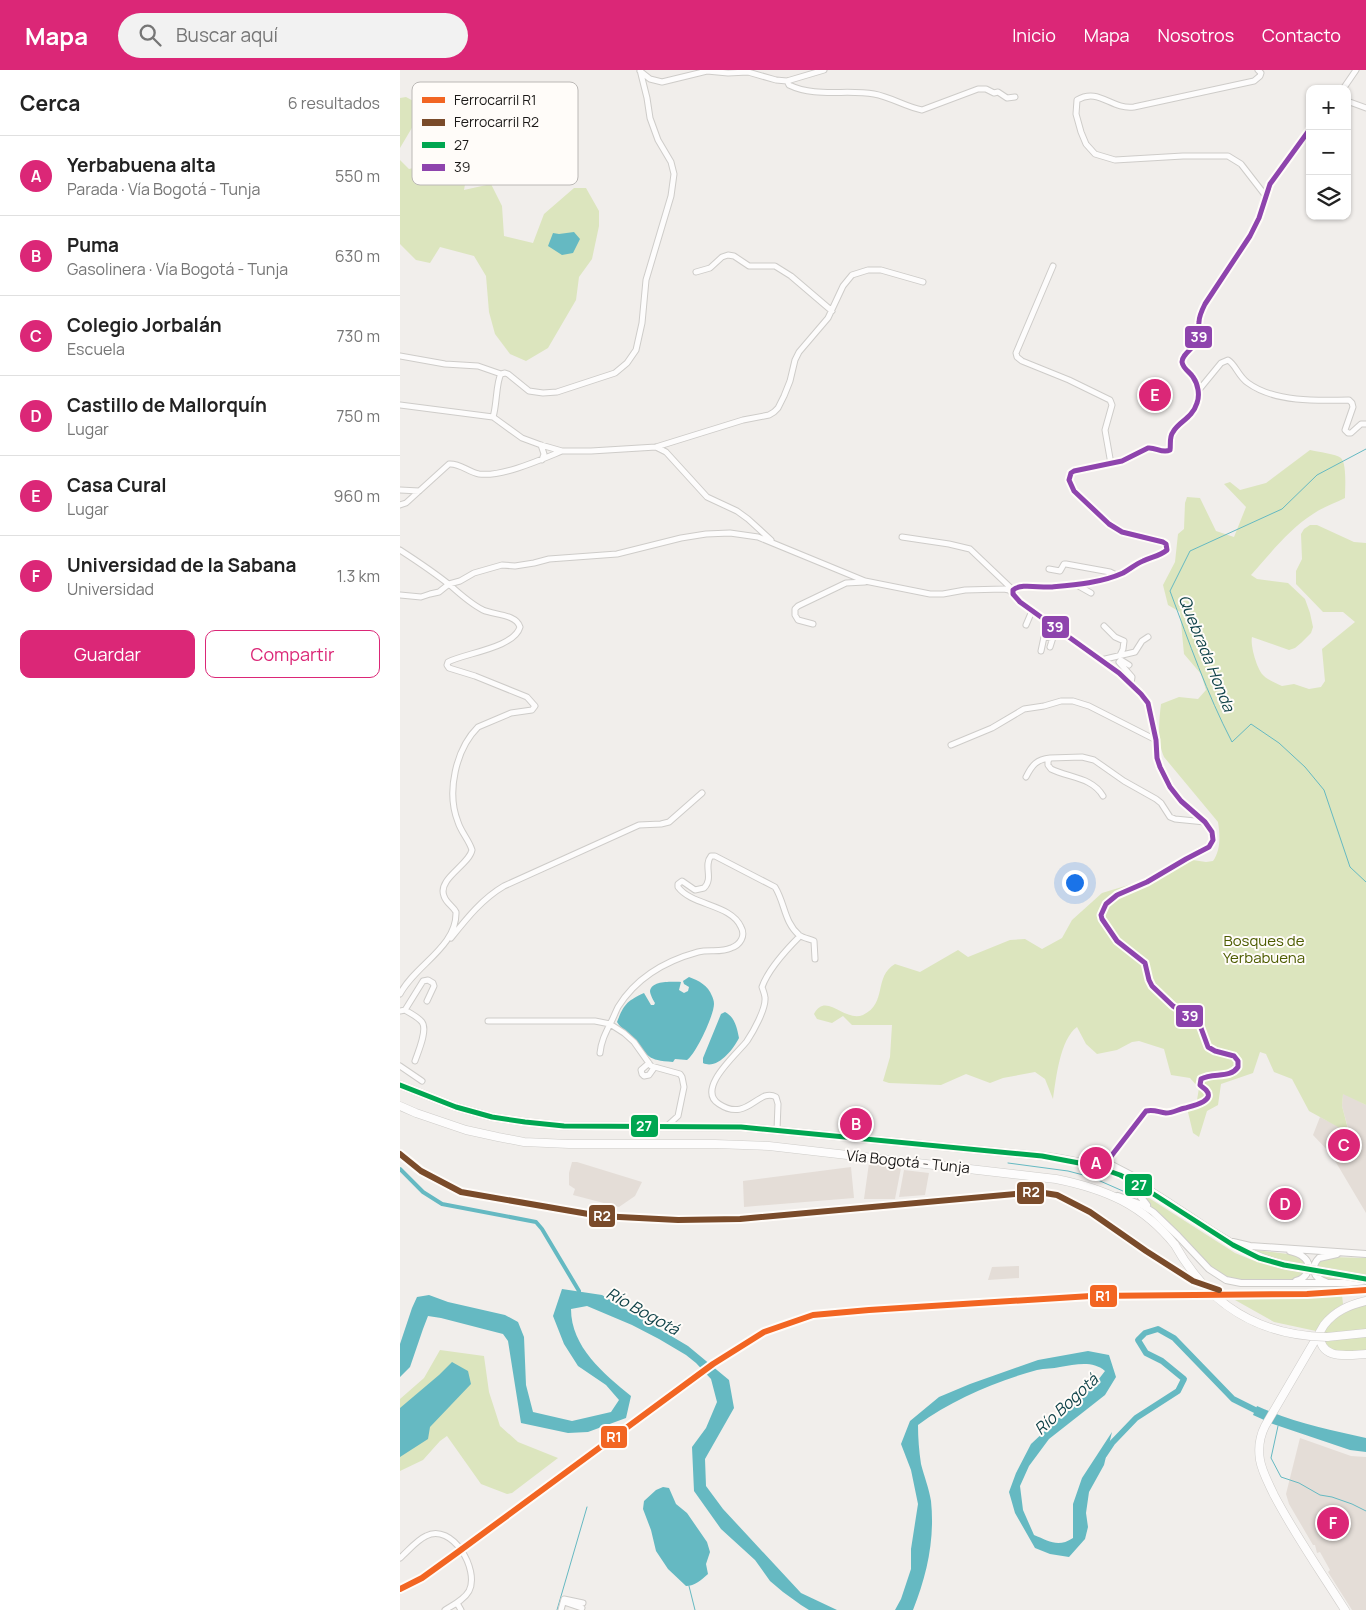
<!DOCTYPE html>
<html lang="es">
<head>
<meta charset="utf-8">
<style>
	:root { --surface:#fff; --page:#f2f2f2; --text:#222; --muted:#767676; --line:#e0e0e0; --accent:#db2777 }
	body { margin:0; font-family:Manrope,sans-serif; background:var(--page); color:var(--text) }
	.controls { position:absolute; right:15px; top:15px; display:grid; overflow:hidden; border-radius:10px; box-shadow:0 1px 4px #0004 }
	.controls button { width:45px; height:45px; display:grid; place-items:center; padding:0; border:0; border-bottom:1px solid var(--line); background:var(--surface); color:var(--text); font:25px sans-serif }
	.you { position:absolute; left:674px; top:812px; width:18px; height:18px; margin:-12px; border:4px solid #fff; border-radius:50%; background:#1a73e8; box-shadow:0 0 0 8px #1a73e833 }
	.badge { display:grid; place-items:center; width:32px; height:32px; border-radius:50%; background:var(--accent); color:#fff; font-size:16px; font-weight:700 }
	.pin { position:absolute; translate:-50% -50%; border:2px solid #fff; box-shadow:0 1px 5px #0006 }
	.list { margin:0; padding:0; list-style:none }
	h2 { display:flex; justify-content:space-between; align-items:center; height:65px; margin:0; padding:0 20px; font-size:21px }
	h2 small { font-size:16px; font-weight:400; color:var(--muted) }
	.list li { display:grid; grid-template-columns:32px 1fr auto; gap:15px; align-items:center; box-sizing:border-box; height:80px; padding:0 20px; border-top:1px solid var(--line) }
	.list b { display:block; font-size:19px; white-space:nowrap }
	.list p { margin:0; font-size:16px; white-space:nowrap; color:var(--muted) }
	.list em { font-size:16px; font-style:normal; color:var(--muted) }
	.actions { display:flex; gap:10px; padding:15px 20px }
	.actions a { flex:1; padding:11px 0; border:1px solid var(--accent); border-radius:10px; text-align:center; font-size:18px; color:var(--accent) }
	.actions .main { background:var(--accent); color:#fff }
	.icon { flex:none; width:28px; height:28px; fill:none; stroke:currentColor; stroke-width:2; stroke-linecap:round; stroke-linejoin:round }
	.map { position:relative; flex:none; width:966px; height:1540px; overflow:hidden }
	header { display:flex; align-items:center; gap:30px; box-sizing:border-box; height:70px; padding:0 25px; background:var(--accent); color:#fff }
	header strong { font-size:24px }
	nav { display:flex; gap:28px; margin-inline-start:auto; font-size:18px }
	.search { width:350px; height:45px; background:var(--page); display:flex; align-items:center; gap:12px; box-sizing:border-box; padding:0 18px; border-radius:28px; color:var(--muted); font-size:19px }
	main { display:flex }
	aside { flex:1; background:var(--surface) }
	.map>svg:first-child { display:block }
	.built { fill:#e4ddd7 }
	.green { fill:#dce5be }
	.water { fill:#65b9c2 }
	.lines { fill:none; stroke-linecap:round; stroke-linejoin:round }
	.stream { stroke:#65b9c2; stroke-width:1 }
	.canal { stroke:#65b9c2; stroke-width:4 }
	.river { stroke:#65b9c2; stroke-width:6 }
	.minor-casing { stroke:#ceccc9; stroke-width:7 }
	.major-casing { stroke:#ceccc9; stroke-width:8 }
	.highway-casing { stroke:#ceccc9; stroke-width:9 }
	.minor { stroke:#fdfcfc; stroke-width:5 }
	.major { stroke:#fdfcfc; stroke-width:6 }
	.highway { stroke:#fdfcfc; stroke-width:8 }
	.highway-bridge-casing { stroke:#ceccc9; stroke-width:9; stroke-linecap:butt }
	.highway-bridge { stroke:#fdfcfc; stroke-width:8 }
	.bus-1-casing { stroke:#fffcf9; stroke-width:9 }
	.bus-2-casing { stroke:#fffcf9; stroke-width:9 }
	.bus-1 { stroke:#00a651; stroke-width:5 }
	.bus-2 { stroke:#8e44ad; stroke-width:5 }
	.rail-1-casing { stroke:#fffcf9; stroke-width:10 }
	.rail-2-casing { stroke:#fffcf9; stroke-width:10 }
	.rail-1 { stroke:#f26522; stroke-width:6 }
	.rail-2 { stroke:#7a4b2a; stroke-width:6 }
	.labels { text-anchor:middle; stroke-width:4; stroke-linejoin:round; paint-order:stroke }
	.park-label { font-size:15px; fill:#4d5c01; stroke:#fffcf9 }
	.street-label { font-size:15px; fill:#1b1918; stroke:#fffcf9 }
	.water-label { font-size:16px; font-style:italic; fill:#104349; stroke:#fffcf9 }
	.key { fill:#fffcf9; stroke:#bbb8b6; stroke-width:1 }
	.key-label { font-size:14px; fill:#1b1918 }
	.line-badge { stroke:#fffcf9; stroke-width:2 }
	.badge-label { font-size:14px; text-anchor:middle; font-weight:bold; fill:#fff }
</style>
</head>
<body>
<header>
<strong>Mapa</strong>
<div class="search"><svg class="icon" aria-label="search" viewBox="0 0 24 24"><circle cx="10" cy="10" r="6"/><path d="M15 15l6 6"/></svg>Buscar aquí</div>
<nav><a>Inicio</a><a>Mapa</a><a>Nosotros</a><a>Contacto</a></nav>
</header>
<main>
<aside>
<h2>Cerca<small>6 resultados</small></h2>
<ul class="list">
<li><span class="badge">A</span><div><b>Yerbabuena alta</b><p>Parada · Vía Bogotá - Tunja</p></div><em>550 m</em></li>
<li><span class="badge">B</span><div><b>Puma</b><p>Gasolinera · Vía Bogotá - Tunja</p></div><em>630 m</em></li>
<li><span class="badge">C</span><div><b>Colegio Jorbalán</b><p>Escuela</p></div><em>730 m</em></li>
<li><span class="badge">D</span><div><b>Castillo de Mallorquín</b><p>Lugar</p></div><em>750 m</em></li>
<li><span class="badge">E</span><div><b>Casa Cural</b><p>Lugar</p></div><em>960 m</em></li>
<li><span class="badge">F</span><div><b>Universidad de la Sabana</b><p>Universidad</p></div><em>1.3 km</em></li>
</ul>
<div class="actions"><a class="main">Guardar</a><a>Compartir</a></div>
</aside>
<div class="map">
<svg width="966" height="1540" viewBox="0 0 966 1540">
	<rect width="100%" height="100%" fill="#f1eeeb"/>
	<path class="built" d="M943,1023L966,1035V1143L931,1084L913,1065L920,1047L949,1062L942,1036Z
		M172,1092H177L242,1112L235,1126L219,1137L173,1125L175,1119L169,1115V1103Z
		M469,1093L501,1098L495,1129H464Z
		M451,1097L454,1128L344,1137L343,1111Z
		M504,1100L529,1103L525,1125L499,1127Z
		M619,1196V1208L588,1210L592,1197Z
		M900,1368L951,1386L966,1387V1540H952L928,1502L930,1500L920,1482L917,1483L915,1475H913L889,1434L886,1424Z"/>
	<path class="green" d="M6,27L32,41L13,56L0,78V28Z
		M0,90L9,99L48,90L69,91L64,120L91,114L102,136L104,166L133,173L144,144L174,118H186L199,141V156L192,189L179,207L176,230L148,278L126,291L110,284L95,264L89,242L86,206L74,186L40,177L30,193L16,190L0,174Z
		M910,380C918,382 936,384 941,388C947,394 945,419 945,428C935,433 923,437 913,444C889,459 870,484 851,505L857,509L888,513L905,529L910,543L913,557L911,563L901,573L895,578L889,580L852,567C850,575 857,600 864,606C868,610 876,613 882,616L894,614L909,619L921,617L925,611L922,579L955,552L943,542H923L896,514V501L902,489L901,464L904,459L910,455H917L954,472L966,473V1035L943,1024L942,1036L949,1063L909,1041L892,1009L874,1002L866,984L860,982L853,1003L821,1014L818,1035L807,1041L799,1067L793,1063L787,1038L797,1030L799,1018L790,1008L771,1005L764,979L739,971L732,972L717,980L697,984L686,974L677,957C660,969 656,1009 653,1029L645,1009L635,1002L603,1008L590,1013L566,1004L541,1015L489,1013L483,1011L490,987L492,955H452L443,946L432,953L417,949L414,944C426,921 445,953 463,945C488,933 473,907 495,894L520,902L558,880L568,887L610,870L625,869L642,879L662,868L672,850L702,823L765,804L786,789L806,792L813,791C821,780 820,765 818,752L764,687C757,671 759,651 761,634L779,627L798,629L806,620L801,604L784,584L780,542L768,535L763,515L775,492L778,464L784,459L785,433L787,427L800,428L816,461L834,467L846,437L824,414L830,412L840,420L866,413Z
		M738,1121L835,1183L852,1190L905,1203L898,1208L883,1211H840L829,1209L814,1200L744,1129Z
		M847,1179L896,1185L902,1188L906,1196L883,1192Z
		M930,1187L966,1188V1209L961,1211L926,1210L918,1206L916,1197L918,1192Z
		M942,1225L943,1234L932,1241L916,1261L874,1252L835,1230Z
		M966,1235V1260L923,1264C933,1247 947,1240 966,1235Z
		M966,1265V1281L937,1284L930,1282L922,1269Z
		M40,1280L84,1286L89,1322L100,1356L118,1372L158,1388L112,1423L107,1424L81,1414L47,1366L40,1371L23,1390L0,1401V1329L24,1308Z"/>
	<path class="water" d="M174,162L180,169L173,183L162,185L148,176L153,163L159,164Z
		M289,907C299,911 308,915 312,926C313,928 314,931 314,934C314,945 296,984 287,990L275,989L273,992C246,990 250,987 234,969C229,963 221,959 217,952C224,934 227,931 244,923L251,935H254L255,933C253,930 250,924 250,921C252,910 273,912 281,912L279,920L284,923L288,921L289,917L284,914L283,911Z
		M325,942C335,947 337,958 339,968C333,980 317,1000 303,993V988L321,944Z
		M162,1219L202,1225L288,1276L329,1310L334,1338L305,1389L306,1416L323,1439L401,1523L437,1540H409L401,1535L383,1522L370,1511L355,1490L321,1459L294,1421L292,1377L306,1358L317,1332L311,1309L296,1293L286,1285L259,1269L232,1255L187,1236L171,1239C171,1277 204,1304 231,1326L226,1348L188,1362L168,1363L121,1353L108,1271L103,1264L41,1248L28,1246L23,1259L10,1297L0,1307V1274L12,1238L17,1227L29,1225L48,1232L105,1245L118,1252L124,1267L126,1315L133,1342L172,1351L211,1342L219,1330L206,1315L178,1296L164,1274L153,1246Z
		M688,1281L709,1285L716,1307L705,1325L649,1369L629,1396L620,1416L623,1440L634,1465C649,1471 658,1478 673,1468V1434L682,1408L712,1362L704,1395L689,1422L686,1443L688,1457L685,1469L669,1487L650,1484L635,1478L615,1443L609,1422L616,1403L631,1374L695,1314L705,1301C692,1290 675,1295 660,1297C653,1299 645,1298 637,1300C597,1311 551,1330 518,1355C518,1368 519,1381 521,1394C524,1406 529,1418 531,1431C535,1469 527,1505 513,1540H495L501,1529L511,1499V1479L518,1434L511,1400L501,1374L510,1351L539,1327L570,1314L638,1290Z
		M52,1292L68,1301L71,1314L30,1357L28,1369L0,1387V1338L39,1305Z
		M857,1336C892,1352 929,1360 966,1368V1382L950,1380L873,1354L853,1345Z
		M263,1417L269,1418L276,1434L287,1443L307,1472L310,1482L306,1494L308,1504C301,1510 295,1516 286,1516L268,1499L256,1481L251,1460L243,1439L244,1431L256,1420Z"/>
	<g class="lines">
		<path class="stream" d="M966,379L917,405L882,439L790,481L770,521C789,572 807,624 832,672L851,654L879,673L905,697L924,720L950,797L966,812
			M608,1093L668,1101L691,1107L732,1125
			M878,1356L871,1388L881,1407L899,1413L920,1425L932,1427L952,1434L966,1441
			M289,1516L295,1540
			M157,1540L187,1437"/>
		<path class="canal" d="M0,1099L23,1122L42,1134L136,1152L142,1159L179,1221"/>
		<path class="river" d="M704,1385L712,1373L736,1348L778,1321L784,1309L762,1291L746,1283L738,1270L745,1263L758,1259L774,1268L833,1329L861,1343"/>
		<g class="minor-casing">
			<path id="minor" d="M858,0L861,3L860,6L854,11L734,37C711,40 699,17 677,30L676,44L681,62L686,74L695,84L715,90L783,86H828L841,94L865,125
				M240,1L250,9L262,12L307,1L328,3L348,2L376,10L387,11L424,0
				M387,11L389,15C416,28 446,19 474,24C491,27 506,37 522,40L578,19H586L594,23L598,22L607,28L615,27
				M943,19L956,0
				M947,31L966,38
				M653,196L616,283L617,287L622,291L669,310L710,330L712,335L705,360L711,394
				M296,202L310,198L322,187L328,185L334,186L349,196H375L391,206L432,241
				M0,286L45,294L78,296L101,304
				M798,321L821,293L828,290C836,295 838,306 848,313C874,332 917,331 949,330L952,333L953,337L945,360L948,363H951L961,354H966
				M0,335L93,347L122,368L141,375L162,381H191L256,377L343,350L369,345L374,342L378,338L384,326L390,311L395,290L399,282L428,248L443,216L452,205L468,200H481L523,212
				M93,347C97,335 96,312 101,304L105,303L108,304L129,321L143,323L157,322L215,303L227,293L236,280L242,253L246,210L271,126L274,104L271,92L258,70L250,48L247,28L240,0
				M141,375L144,384L142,390
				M256,377L266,382L307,427L337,441L348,449L371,470
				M0,420L19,421
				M0,435L6,433L49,394C60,393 68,402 79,404C102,407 140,390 162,381
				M502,467L549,474L570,479L613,520
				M0,480C17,491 35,503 51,516C61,525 71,534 83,540C94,545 116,544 120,557C114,578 65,583 48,592L47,595L49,598L75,606L127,627L135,636L132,640L111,643L78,657C56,679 46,722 58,752C61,762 69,770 72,780C69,795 37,809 44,826C46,833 53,836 56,842C57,877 15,895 0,924
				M649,499L660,501L664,494H666L710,502L716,505
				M675,514L691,523
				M0,525L21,527L30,524L39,522L49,514L60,511L74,503L102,495L115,496L134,493L149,489L217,484L281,468L306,464L330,463L358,467L465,511L530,524H543L565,520L604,519L609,520L613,524
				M413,554L398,550L395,545V539L398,536L446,513L465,512
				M626,555L632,541
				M704,556L715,567L724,571L723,579L720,585
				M650,577L656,558
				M641,581L644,567L652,568
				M701,590L735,582L742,571L748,567
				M729,595L721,590L719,592L732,607L731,614
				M551,675L592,658L624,639L644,636L661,631H673L689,636L756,670
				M626,707C632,695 637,689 650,688
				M703,726C692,707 669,708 651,699L648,695V691L650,688L682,687L694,690L724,711L756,729L761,733L770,747L775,749L805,752
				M51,868C67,848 82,829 104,816L239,755L261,754L269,752L302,723
				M5,940L23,911L28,910L33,913L34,916L27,931
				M0,941L5,940C10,943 18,947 22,952C28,960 18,982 15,991
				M88,951H195L210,954L224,963L234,972L251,996L280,1004L282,1007L284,1017L278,1046L267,1056
				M200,983C201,972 205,964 210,954C213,949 215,943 218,937C236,908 265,891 298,882C309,879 321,883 331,878C340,875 346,866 341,857C331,834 292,836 278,817V814L282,811L295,820L304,818C314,808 303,796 311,786H315L375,817C385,833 384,852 399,865C403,868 410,869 414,871L415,889
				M249,993L241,1000L242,1004L244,1006L249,1005L254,998
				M0,996L22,1011
				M377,1060L378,1034L376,1027C358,1017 348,1053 319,1034C295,1019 338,983 347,971C353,962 366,939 365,928C365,925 363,920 362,917C368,900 387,879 400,866
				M705,1093L746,1041C754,1039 758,1042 766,1043C773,1043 779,1039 785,1038C792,1036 816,1031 806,1020C804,1018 802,1017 800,1015L801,1009C813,1002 830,1009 838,997V991L834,986L815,981L808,977L801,958L798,951L773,936L752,916L749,910L745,893L717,871L702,849L701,845L706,834L717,825L747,812L786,789L809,777L813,770L812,762L805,752L781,731L770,717L760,697L757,688L756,670L748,633L741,624L719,603L620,532L613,524V520C620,513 640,518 651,517C674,515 701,513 723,503C730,499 736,494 743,491C751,487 760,486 767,480L766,474L763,472L722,462L709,454L674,421L669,410L671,403L674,401L722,391L748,378C756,377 762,384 770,380C771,374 769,367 773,362C779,351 792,349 797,333C800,325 798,314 793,307C790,302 783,299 782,292C782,284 794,278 797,271C801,265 798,259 799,252C799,246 802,240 805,234L850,166L859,148L870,114L910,59
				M0,1488C8,1481 17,1470 26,1466C52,1452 80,1500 69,1521C64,1530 53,1535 45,1540
				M164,1532L182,1538
				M57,1533L61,1540
				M161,1540L164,1529L183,1533"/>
		</g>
		<g class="major-casing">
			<path id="major" d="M706,1092L731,1105L733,1108
				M737,1122L747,1135
				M718,1126L742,1135L753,1142L778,1166L809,1199L826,1210L841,1213H948L966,1211
				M833,1172L850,1176L966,1184
				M890,1181C894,1182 899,1183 902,1186C914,1194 908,1208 896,1211
				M926,1212C913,1208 910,1197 919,1188L937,1184"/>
		</g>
		<g class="highway-casing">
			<path id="highway" d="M0,1015L56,1037L92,1047L125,1052L164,1056L341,1057L642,1086C671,1090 700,1095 727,1108C781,1135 825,1180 884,1195
				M0,1036L16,1043L66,1060L98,1067L124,1072L169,1074H315L369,1076L656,1109C706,1119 743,1135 775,1175
				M920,1262C918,1291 947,1285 966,1284
				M927,1267L966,1263
				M945,1540C921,1502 895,1465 874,1425C869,1414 862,1402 860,1390C858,1378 860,1366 865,1356L924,1255C935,1241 949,1235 966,1231"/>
		</g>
		<use href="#minor" class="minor"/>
		<use href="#major" class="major"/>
		<use href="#highway" class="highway"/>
		<g class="highway-bridge-casing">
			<path id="highway-bridge" d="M775,1175C808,1234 859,1266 927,1267
				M884,1195L966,1209"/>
		</g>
		<use href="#highway-bridge" class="highway-bridge"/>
		<g class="bus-1-casing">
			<path id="bus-1" d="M0,1015L56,1037L92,1047L125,1052L164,1056L341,1057L642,1086L695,1096L720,1105L741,1116L833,1175L859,1188L884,1195L966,1209"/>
		</g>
		<g class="bus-2-casing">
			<path id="bus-2" d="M702,1098L746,1041C754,1039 758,1042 766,1043C773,1043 779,1039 785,1038C792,1036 816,1031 806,1020C804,1018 802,1017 800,1015L801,1009C813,1002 830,1009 838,997V991L834,986L815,981L808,977L801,958L798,951L773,936L752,916L749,910L745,893L717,871L702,849L701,845L706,834L717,825L747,812L786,789L809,777L813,770L812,762L805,752L781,731L770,717L760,697L757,688L756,670L748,633L741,624L719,603L620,532L613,524V520C620,513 640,518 651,517C674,515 701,513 723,503C730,499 736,494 743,491C751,487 760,486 767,480L766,474L763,472L722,462L709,454L674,421L669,410L671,403L674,401L722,391L748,378C756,377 762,384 770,380C771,374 769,367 773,362C779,351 792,349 797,333C800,325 798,314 793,307C790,302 783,299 782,292C782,284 794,278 797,271C801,265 798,259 799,252C799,246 802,240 805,234L850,166L859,148L870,114L910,59"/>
		</g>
		<use href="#bus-1" class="bus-1"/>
		<use href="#bus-2" class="bus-2"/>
		<g class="rail-1-casing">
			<path id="rail-1" d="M0,1519L22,1508L58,1482L313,1294L364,1262L413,1245L469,1240L691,1226L907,1224L966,1220"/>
		</g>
		<g class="rail-2-casing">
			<path id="rail-2" d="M0,1084L21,1101L61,1122L200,1146L278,1150L340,1149L638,1122L657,1125L690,1142L746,1181L793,1211L819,1220"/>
		</g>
		<use href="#rail-1" class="rail-1"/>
		<use href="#rail-2" class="rail-2"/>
	</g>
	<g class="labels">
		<g class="park-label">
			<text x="864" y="876">Bosques de<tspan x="864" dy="17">Yerbabuena</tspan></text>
		</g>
		<g class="street-label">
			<text transform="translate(508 1092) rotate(6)" y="5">Vía Bogotá - Tunja</text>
		</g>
		<g class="water-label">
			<text transform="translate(807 583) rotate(68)" y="6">Quebrada Honda</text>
			<text transform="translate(243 1241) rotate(29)" y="6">Río Bogotá</text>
			<text transform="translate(666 1334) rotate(-43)" y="6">Río Bogotá</text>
		</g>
	</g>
	<rect x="12" y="12" width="166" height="103" rx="8" class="key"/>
	<rect x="22" y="27" width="23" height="6" fill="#f26522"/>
	<rect x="22" y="49" width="23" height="7" fill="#7a4b2a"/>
	<rect x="22" y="72" width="23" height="6" fill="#00a651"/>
	<rect x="22" y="94" width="23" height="7" fill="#8e44ad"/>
	<g class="key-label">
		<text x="54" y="35">Ferrocarril R1</text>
		<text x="54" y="57">Ferrocarril R2</text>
		<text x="54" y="80">27</text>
		<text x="54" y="102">39</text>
	</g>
	<g class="line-badge">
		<rect x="784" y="255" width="29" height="24" rx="5" fill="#8e44ad"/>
		<rect x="641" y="545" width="29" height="24" rx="5" fill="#8e44ad"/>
		<rect x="775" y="934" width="29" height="24" rx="5" fill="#8e44ad"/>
		<rect x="230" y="1044" width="29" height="24" rx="5" fill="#00a651"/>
		<rect x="724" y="1103" width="29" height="24" rx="5" fill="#00a651"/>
		<rect x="616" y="1111" width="29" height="24" rx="5" fill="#7a4b2a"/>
		<rect x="188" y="1134" width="28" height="24" rx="5" fill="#7a4b2a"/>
		<rect x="689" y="1214" width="29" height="24" rx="5" fill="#f26522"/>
		<rect x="200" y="1355" width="28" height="24" rx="5" fill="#f26522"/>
	</g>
	<g class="badge-label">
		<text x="799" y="272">39</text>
		<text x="655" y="562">39</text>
		<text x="790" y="951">39</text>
		<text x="244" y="1061">27</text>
		<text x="739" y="1120">27</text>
		<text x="631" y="1127">R2</text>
		<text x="202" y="1151">R2</text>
		<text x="703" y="1231">R1</text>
		<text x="214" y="1372">R1</text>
	</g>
</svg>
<div class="controls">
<button>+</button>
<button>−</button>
<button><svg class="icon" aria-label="layers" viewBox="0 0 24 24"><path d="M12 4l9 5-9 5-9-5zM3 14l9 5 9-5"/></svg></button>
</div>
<div class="you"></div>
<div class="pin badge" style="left:696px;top:1093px">A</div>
<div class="pin badge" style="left:456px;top:1054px">B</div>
<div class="pin badge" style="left:944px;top:1075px">C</div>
<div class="pin badge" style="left:885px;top:1134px">D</div>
<div class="pin badge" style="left:755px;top:325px">E</div>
<div class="pin badge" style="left:933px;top:1453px">F</div>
</div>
</main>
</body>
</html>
